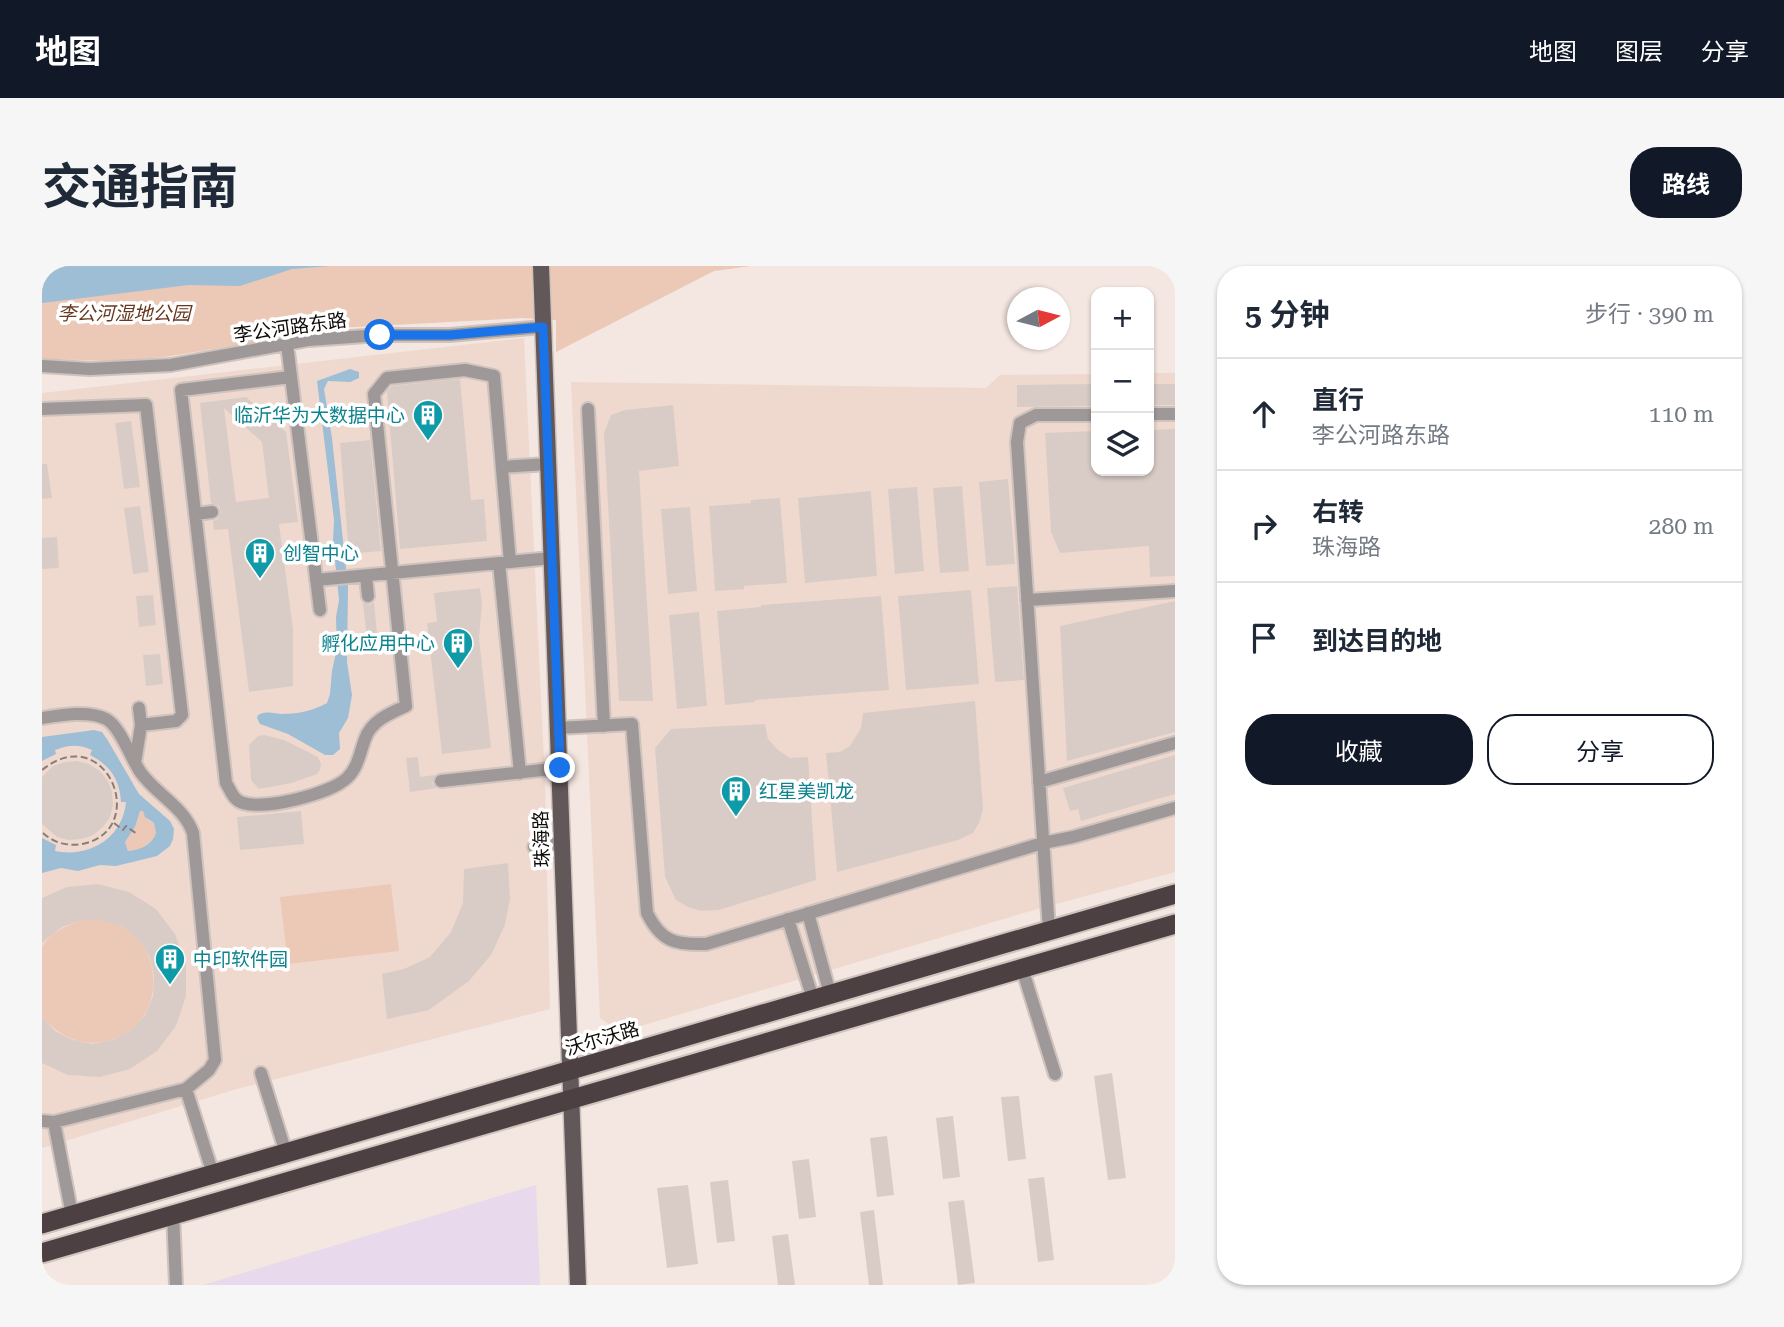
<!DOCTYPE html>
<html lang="zh">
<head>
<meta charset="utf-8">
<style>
	:root { --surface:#fff; --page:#f6f6f7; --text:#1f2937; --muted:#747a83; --line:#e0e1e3; --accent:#111827 }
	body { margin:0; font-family:"Roboto Serif","Noto Sans SC",serif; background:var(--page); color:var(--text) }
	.controls { position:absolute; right:21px; top:21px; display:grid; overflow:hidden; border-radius:14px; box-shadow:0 2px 5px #0004 }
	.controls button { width:63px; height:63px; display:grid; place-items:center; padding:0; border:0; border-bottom:2px solid var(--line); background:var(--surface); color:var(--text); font:35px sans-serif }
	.compass { position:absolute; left:965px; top:21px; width:63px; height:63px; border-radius:50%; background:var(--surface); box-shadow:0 2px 5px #0004; rotate:83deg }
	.stop { position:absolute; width:21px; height:21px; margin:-16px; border:5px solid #1a73e8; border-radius:50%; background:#fff }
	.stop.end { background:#1a73e8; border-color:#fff; box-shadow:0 2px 7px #0008 }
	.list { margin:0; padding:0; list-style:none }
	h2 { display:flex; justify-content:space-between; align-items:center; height:91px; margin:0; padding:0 28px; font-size:30px }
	h2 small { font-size:23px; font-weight:400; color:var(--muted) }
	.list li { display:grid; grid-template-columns:46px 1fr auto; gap:21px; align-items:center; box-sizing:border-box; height:112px; padding:0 28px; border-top:2px solid var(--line) }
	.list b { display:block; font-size:26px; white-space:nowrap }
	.list p { margin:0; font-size:23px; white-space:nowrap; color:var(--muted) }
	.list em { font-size:23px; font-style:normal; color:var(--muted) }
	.actions { display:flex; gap:14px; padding:21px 28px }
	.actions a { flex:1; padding:16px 0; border:2px solid var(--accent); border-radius:28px; text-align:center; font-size:24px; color:var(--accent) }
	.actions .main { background:var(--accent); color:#fff }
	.icon { flex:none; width:38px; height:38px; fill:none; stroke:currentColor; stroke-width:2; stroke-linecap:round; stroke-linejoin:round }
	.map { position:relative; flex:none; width:1133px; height:1019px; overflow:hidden; border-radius:28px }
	header { display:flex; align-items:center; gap:42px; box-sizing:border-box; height:98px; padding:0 35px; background:var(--accent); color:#fff }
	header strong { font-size:33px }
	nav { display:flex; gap:38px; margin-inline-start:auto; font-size:24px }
	.intro { display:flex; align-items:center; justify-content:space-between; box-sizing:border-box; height:168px; padding:0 42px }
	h1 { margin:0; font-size:49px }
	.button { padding:18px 32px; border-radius:28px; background:var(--accent); color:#fff; font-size:24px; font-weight:700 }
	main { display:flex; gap:42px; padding:0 42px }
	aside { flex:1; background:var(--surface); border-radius:28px; box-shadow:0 2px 5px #0004 }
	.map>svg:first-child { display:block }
	.built { fill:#efd9cf }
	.industrial { fill:#e8d9ec }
	.green { fill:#ecc8b7 }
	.water { fill:#9dbed5; fill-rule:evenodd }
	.building { fill:#d9ccc6; fill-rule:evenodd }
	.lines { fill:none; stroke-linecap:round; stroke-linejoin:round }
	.minor-casing { stroke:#cfc3be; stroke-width:16 }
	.major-casing { stroke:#cfc3be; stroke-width:19 }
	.highway-casing { stroke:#cfc3be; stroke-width:23 }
	.path { stroke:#877e7a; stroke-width:2; stroke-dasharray:7 3.5; stroke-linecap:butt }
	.minor { stroke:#9f9899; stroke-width:12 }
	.major { stroke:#625759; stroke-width:16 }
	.highway { stroke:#4d4042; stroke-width:19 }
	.route { stroke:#1a73e8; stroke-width:9 }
	.labels { text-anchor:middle; stroke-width:7; stroke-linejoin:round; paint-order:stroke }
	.park-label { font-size:19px; font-style:italic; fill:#68371f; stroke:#fff }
	.street-label { font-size:19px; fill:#0f0b09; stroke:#fff }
	.culture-label { font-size:19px; fill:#0d838f; stroke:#fff; text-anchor:start }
</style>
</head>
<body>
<header>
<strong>地图</strong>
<nav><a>地图</a><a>图层</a><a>分享</a></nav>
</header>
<div class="intro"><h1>交通指南</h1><a class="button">路线</a></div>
<main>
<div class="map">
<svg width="1133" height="1019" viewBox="0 0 1133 1019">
	<rect width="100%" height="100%" fill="#f4e6e0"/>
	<path class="built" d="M482,72L503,517L508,743L195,823L0,882V127Z
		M1107,107H1133V606L992,644L578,766L558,752L529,116L944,122L958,109L1054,108V205H1107Z"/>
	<path class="industrial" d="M494,919L498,1019H161Z"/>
	<path class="green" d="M0,0H709L672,5L514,86V54L480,52L295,62L129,90L79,95L0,93Z
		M98,545H101L107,555L112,557L114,567C110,579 98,584 86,585L83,576L93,561Z
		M349,618L357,685L246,698L238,631Z
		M40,654C46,654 54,653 61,654C128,667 128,764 61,776C36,780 17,769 0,751V681C9,666 24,660 40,654Z"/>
	<path class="water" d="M0,0H288L250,3L198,20L147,19L0,37Z
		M308,103L317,106V112L308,116L286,115L282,123L290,172L306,321L305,396L310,429L306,452L297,467L298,483L291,489H283L246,468L218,458L215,452L216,449C224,445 230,447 239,448C255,448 271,445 285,437L288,428L290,405L295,382L294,351L297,334L291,275L292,254L275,115Z
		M52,464L60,466L65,473L97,528L128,555L132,563L131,573L128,580L115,590L74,600L58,599L36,605L19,602L0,607V572L14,579L13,585C47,592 81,572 84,536H79C78,514 68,499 48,489L50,484C36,478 27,479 13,484L14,488L0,495V471ZM98,545H101L103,551L112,557L114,567C110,579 98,584 86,585L83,576L93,561Z"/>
	<path class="building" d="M418,113L429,234L442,233L445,275L358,283L345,126L350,120Z
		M1054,118V140L975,141V119Z
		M1107,118H1133V139H1107Z
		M204,131L244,166L256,256L237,258L251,363V420L207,426L186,263L172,264L171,255L176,253L179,246L177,240L169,237L158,137ZM182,142L220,176L227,232L194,236Z
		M631,139L637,200L597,205L611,435H577L562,167L569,149L583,144Z
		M89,155L98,221L82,223L73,157Z
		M1133,163V310L1108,311L1107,280L1018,287L1009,266L1003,167L1054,165V205H1107V164Z
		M328,174L339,285L307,288L298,177Z
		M0,198H5L10,232L0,233Z
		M966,213L973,298L944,300L937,216Z
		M920,220L927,305L898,307L891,222Z
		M875,221L882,305L853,308L846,223Z
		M829,225L835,310L763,317L756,232Z
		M738,232L745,317L702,320V323L673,325L667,240L709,237V234Z
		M98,240L107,306L91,308L82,242Z
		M648,241L655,325L626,328L619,243Z
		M15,271L17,302L0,303V272Z
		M975,320L982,414L953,416L945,322Z
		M438,322L440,338L437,372L449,482L400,488L385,357L395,356L392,327Z
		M929,324L937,418L864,424L856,330Z
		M111,329L114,359L97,361L94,330Z
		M839,330L847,424L713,434V436L683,439L675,345L719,341V339Z
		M1133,335V466L1025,495L1018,360Z
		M332,336L336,379L326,381L321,337L328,339Z
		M657,346L665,440L635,443L627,349Z
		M118,388L121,418L104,420L101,389Z
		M933,435L941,542L938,555L931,567L916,574L795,606L784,487L798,486L808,480L819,462L821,447Z
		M723,458L726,473L736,484L748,492L766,491L774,614L677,644L659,645L646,641L634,634L623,611L613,482L629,463Z
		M222,469L242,474L276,491L279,498L278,504L275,508L250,517L217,523L209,514L207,479L216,470Z
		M1133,489V528L1039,555L1036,543L1028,545L1021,522Z
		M376,491L378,511L393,509L390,517L395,522L368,526L364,492Z
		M35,495L47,498L58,505L66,515L70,526L71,539L68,551L61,561L51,569L40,573L27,574L15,571L0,558V511L11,500L23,496Z
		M259,545L262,578L198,584L195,551Z
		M466,597L468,633L463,659L449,689L427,715L387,744L345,753L340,708L362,703L388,691L409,666L421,637L422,603Z
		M56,618L87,626L114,643L133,668L144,698V730L134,760L115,785L88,803L58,811L26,809L0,797V751L13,765L31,774L51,778L71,774L89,764L103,749L111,730L112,709L107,690L96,673L79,660L60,654H40L20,661L0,677V632L25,621Z
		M1070,807L1084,912L1066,914L1052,810Z
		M977,830L984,893L966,895L959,831Z
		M911,850L918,911L901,913L894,852Z
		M845,870L852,929L835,931L828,872Z
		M767,893L774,951L757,953L750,895Z
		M1002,911L1012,994L996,996L986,913Z
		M686,914L693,975L675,977L668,916Z
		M646,919L656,998L625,1002L615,922Z
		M922,934L933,1017L916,1019L906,936Z
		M832,944L841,1019H827L818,946Z
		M746,968L753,1019H736L730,970Z"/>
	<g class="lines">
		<g class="minor-casing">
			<path id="minor" d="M245,78L278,344
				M0,100L48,103L129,99L266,74L338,69H408L501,61
				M249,111L139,124L184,517C189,525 191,534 201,537C224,544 288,528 305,512C316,502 318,486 323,473C329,455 348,447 364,440L332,128L345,112L423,104L452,110L468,296
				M0,143L104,139L140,449L134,455L99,459L93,497
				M546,143L562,460
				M1107,148H1133
				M460,201L506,198
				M153,248L170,246
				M457,297L478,507
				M324,310L326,330
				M274,314L510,292
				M985,334L1133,325
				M97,442L99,459
				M0,452C18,449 47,444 64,453C78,460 89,493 99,507C115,529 142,541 151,567L173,794L167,804L144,823L12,856L0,855
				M516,462L590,458L605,647C619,676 634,679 664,678L1001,577L1031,571L1133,542
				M399,515L518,502
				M997,516L1133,477
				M492,581L520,577
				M766,647L788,728
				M746,653L771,733
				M1007,664L975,176L978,157L994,149H1054
				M980,702L1013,808
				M219,807L244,887
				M144,823L171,908
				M12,856L30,949
				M131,947L134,1019"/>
		</g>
		<g class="major-casing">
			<path id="major" d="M499,0L536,1019"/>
		</g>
		<g class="highway-casing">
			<path id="highway" d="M0,958L1133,628
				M0,987L1133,658"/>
		</g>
		<path class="path" d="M0,504C65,452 109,565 40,578C25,581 10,576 0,566
			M72,557L81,564L84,560L95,568"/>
		<use href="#minor" class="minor"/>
		<use href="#major" class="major"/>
		<use href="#highway" class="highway"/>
	</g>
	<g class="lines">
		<path class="route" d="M338,69H408L501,61L518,502"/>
	</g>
	<defs>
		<g id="building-pin" transform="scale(1.575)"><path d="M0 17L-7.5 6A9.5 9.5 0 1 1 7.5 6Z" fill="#0f9aa8" stroke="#fff"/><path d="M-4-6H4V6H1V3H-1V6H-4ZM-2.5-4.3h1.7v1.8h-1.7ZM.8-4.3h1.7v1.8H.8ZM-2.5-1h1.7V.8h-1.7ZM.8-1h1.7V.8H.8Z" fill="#fff"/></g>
	</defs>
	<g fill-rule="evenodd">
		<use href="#building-pin" x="386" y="149"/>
		<use href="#building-pin" x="218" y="287"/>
		<use href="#building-pin" x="416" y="377"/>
		<use href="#building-pin" x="694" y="525"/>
		<use href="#building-pin" x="128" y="693"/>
	</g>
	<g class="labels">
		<g class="park-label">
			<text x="82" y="54">李公河湿地公园</text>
		</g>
		<g class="street-label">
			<text transform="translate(248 61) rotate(-8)" y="7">李公河路东路</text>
			<text transform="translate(499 573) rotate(-92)" y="7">珠海路</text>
			<text transform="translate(560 772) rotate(-16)" y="7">沃尔沃路</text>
		</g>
		<g class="culture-label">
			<text x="363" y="156" text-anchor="end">临沂华为大数据中心</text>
			<text x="241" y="294">创智中心</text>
			<text x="393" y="384" text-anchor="end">孵化应用中心</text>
			<text x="717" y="532">红星美凯龙</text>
			<text x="151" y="700">中印软件园</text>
		</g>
	</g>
</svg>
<div class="controls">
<button>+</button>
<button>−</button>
<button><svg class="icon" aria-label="layers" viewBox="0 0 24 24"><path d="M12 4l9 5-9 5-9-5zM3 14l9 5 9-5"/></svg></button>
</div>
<svg class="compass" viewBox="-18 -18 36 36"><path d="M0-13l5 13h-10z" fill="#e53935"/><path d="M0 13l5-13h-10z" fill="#747a83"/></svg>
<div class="stop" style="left:338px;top:69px"></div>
<div class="stop end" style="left:518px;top:502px"></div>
</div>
<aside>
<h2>5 分钟<small>步行 · 390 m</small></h2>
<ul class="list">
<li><svg class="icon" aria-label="ahead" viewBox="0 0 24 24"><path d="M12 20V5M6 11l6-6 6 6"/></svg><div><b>直行</b><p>李公河路东路</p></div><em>110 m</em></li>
<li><svg class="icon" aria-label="right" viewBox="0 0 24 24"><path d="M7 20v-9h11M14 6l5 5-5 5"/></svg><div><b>右转</b><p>珠海路</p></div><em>280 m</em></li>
<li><svg class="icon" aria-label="arrive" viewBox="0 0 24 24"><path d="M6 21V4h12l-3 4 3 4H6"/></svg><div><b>到达目的地</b></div></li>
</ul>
<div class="actions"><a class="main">收藏</a><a>分享</a></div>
</aside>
</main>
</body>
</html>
